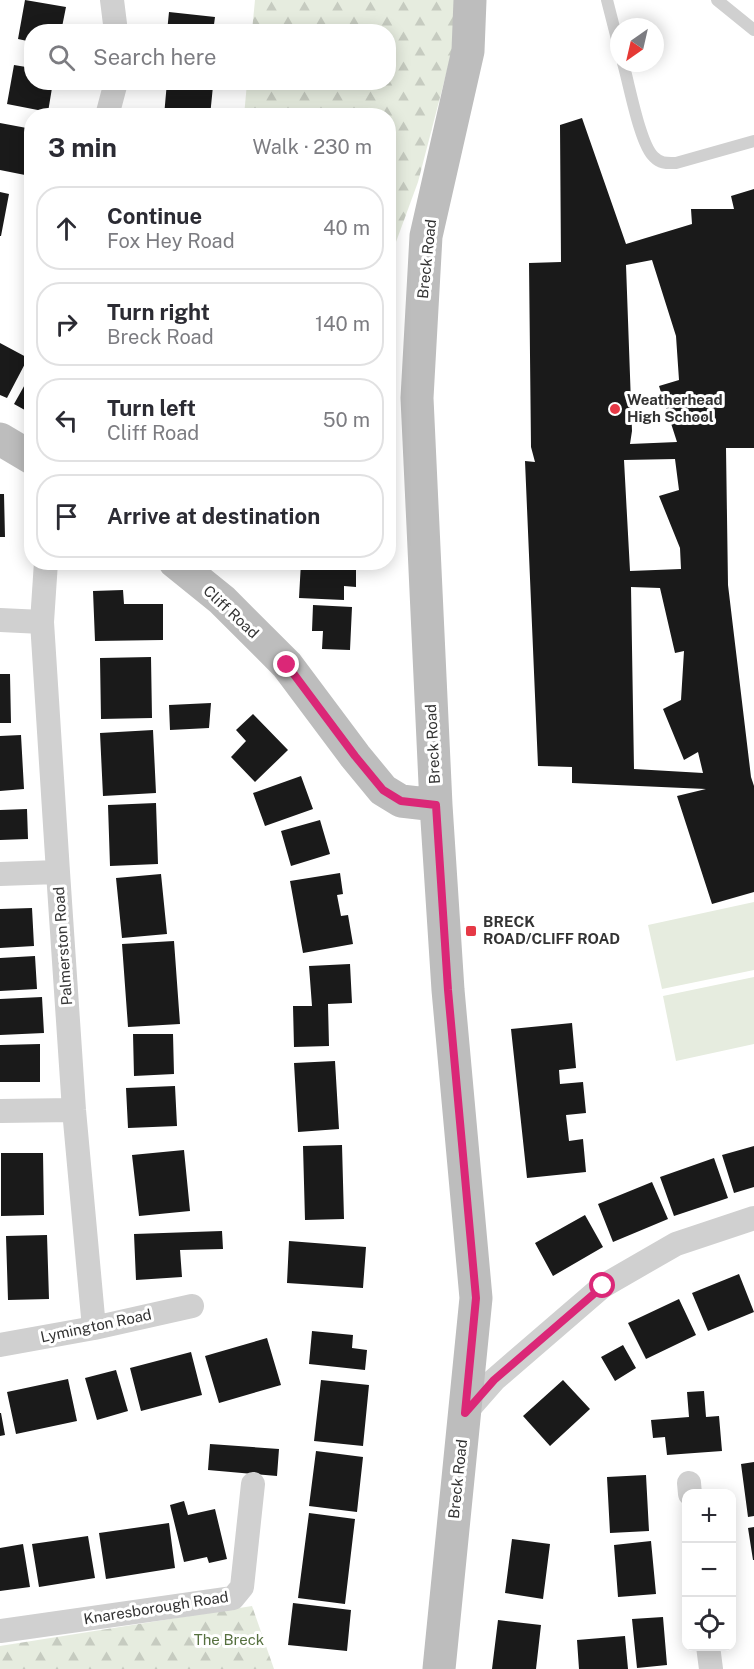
<!DOCTYPE html>
<html lang="en">
<head>
<meta charset="utf-8">
<style>
	:root { --surface:#fff; --page:#f7f7f7; --text:#2b2b33; --muted:#7c7c81; --line:#e1e1e2 }
	body { margin:0; font-family:"Public Sans",sans-serif; background:var(--page); color:var(--text) }
	.controls { position:absolute; right:18px; bottom:18px; display:grid; overflow:hidden; border-radius:12px; box-shadow:0 3px 15px #0003 }
	.controls button { width:54px; height:54px; display:grid; place-items:center; padding:0; border:0; border-bottom:2px solid var(--line); background:var(--surface); color:var(--text); font:30px sans-serif }
	.compass { position:absolute; left:610px; top:18px; width:54px; height:54px; border-radius:50%; background:var(--surface); box-shadow:0 3px 15px #0003; rotate:214deg }
	.stop { position:absolute; width:18px; height:18px; margin:-14px; border:4px solid #db2777; border-radius:50%; background:#fff }
	.stop.end { background:#db2777; border-color:#fff; box-shadow:0 2px 6px #0008 }
	.list { margin:0; padding:0; list-style:none }
	h2 { display:flex; justify-content:space-between; align-items:center; height:78px; margin:0; padding:0 24px; font-size:26px }
	h2 small { font-size:20px; font-weight:400; color:var(--muted) }
	.list li { display:grid; grid-template-columns:39px 1fr auto; gap:18px; align-items:center; box-sizing:border-box; height:84px; margin:0 12px 12px; padding:0 12px; border:2px solid var(--line); border-radius:24px }
	.list b { display:block; font-size:22px; white-space:nowrap }
	.list p { margin:0; font-size:20px; white-space:nowrap; color:var(--muted) }
	.list em { font-size:20px; font-style:normal; color:var(--muted) }
	.icon { flex:none; width:33px; height:33px; fill:none; stroke:currentColor; stroke-width:2; stroke-linecap:round; stroke-linejoin:round }
	.map { position:relative; flex:none; width:754px; height:1669px; overflow:hidden }
	.search { position:absolute; background:var(--surface); box-shadow:0 3px 15px #0003; left:24px; top:24px; width:372px; height:66px; display:flex; align-items:center; gap:15px; box-sizing:border-box; padding:0 21px; border-radius:24px; color:var(--muted); font-size:22px }
	.panel { position:absolute; background:var(--surface); box-shadow:0 3px 15px #0003; left:24px; top:108px; width:372px; height:462px; border-radius:24px }
	.map>svg:first-child { display:block }
	.forest { fill:url(#forest-firs) }
	.garden { fill:#e6ecdf }
	.building { fill:#1a1a1a; fill-rule:evenodd }
	.lines { fill:none; stroke-linecap:round; stroke-linejoin:round }
	.lane { stroke:#d0d0d0; stroke-width:12 }
	.street { stroke:#d0d0d0; stroke-width:24 }
	.secondary { stroke:#bdbdbd; stroke-width:33 }
	.route { stroke:#db2777; stroke-width:8 }
	.poi-dot { fill:#e63946; stroke:#fff; stroke-width:2 }
	.labels { text-anchor:middle; stroke-width:6; stroke-linejoin:round; paint-order:stroke }
	.street-label { font-size:15px; fill:#333; stroke:#fff }
	.poi-label { font-size:15px; font-weight:bold; fill:#333; stroke:#fff; text-anchor:start }
	.park-label { font-size:15px; fill:#56703f; stroke:#fff }
</style>
</head>
<body>
<div class="map">
<svg width="754" height="1669" viewBox="0 0 754 1669">
	<defs>
		<pattern id="forest-firs" width="22" height="20" patternUnits="userSpaceOnUse" patternTransform="scale(1.5)"><rect width="22" height="20" fill="#e6ecdf"/><path d="M5 1l3.5 6h-7zM16 11l3.5 6h-7z" fill="#c6cbc0"/></pattern>
	</defs>
	<rect width="100%" height="100%" fill="#fff"/>
	<path class="forest" d="M255,0H456V36L418,182L389,261L388,116H244L247,83L388,82V32L252,31Z
		M252,1606L274,1669H0V1646Z"/>
	<path class="garden" d="M754,902V970L662,989L648,925Z
		M754,977V1044L676,1061L663,996Z"/>
	<path class="building" d="M25,0L66,7L61,32H32V42L18,39Z
		M169,12L215,17L213,32H167Z
		M14,65L32,68V82H53L48,112L7,104Z
		M167,82L213,86L210,116H164Z
		M582,118L626,244L692,224L691,209H734L731,196L754,189V448H726L728,585L751,777L754,786V892L712,904L677,796L706,789L572,783V767L538,766L525,461L535,462L531,447L529,263L561,262L560,125ZM652,260L676,336L679,380L659,386L677,442L630,444L632,431L626,265ZM675,459L679,490L659,496L680,548L681,569L630,571L624,460ZM631,587L660,588L675,653L684,651L681,700L663,709L684,760L698,752L703,773L634,769Z
		M0,123L32,129V142L25,175L0,170Z
		M0,192L9,194L1,236H0Z
		M0,343L28,358L7,398L0,395Z
		M32,372V414L14,404Z
		M0,494H4L5,537H0Z
		M301,562H356V587L344,586V600L299,598Z
		M123,590L124,604H163V640L95,641L93,591Z
		M313,605L352,607L350,650L322,649L323,631H312Z
		M151,657L152,718L101,719L100,658Z
		M0,674H10L11,723H0Z
		M211,703L209,728L170,730L169,705Z
		M253,714L288,750L255,782L231,757L246,741L236,730Z
		M153,730L156,793L103,796L100,733Z
		M21,735L24,789L0,791V736Z
		M301,776L313,809L265,826L253,793Z
		M156,803L158,864L110,866L108,805Z
		M27,809L28,839L0,840V810Z
		M320,820L330,854L291,866L281,831Z
		M340,873L343,894L337,895L341,916L348,915L353,944L303,953L290,881Z
		M161,874L167,934L122,938L116,878Z
		M32,908L34,946L0,948V909Z
		M174,941L180,1024L128,1027L122,944Z
		M35,956L37,989L0,991V958Z
		M350,964L352,1003L328,1004L329,1046L294,1047L293,1006H312L309,966Z
		M42,997L44,1033L0,1035V999Z
		M572,1023L576,1068L559,1070L560,1084L583,1082L586,1113L566,1115L569,1141L583,1139L586,1172L527,1178L511,1029Z
		M133,1034H173L174,1074L134,1076Z
		M40,1044V1082H0V1045Z
		M335,1061L339,1129L298,1132L294,1063Z
		M175,1086L177,1126L128,1128L126,1088Z
		M342,1145L344,1219L305,1220L303,1146Z
		M754,1146V1187L734,1193L722,1155Z
		M184,1150L190,1211L139,1216L132,1155Z
		M1,1153H43L44,1215L1,1216Z
		M714,1158L728,1198L674,1216L660,1177Z
		M652,1182L668,1219L613,1242L598,1204Z
		M585,1215L603,1247L553,1276L535,1243Z
		M222,1231L223,1249L180,1250L182,1277L136,1280L134,1234Z
		M47,1235L49,1299L8,1300L6,1236Z
		M289,1241L366,1247L363,1288L287,1283Z
		M739,1274L754,1312L708,1331L692,1293Z
		M679,1299L696,1335L646,1359L628,1323Z
		M312,1331L353,1335L352,1348L367,1350L365,1370L309,1364Z
		M267,1338L281,1385L219,1403L205,1356Z
		M623,1345L636,1368L615,1381L601,1357Z
		M191,1352L202,1395L141,1411L130,1368Z
		M116,1370L128,1411L97,1420L85,1378Z
		M68,1379L77,1421L16,1434L7,1392Z
		M321,1380L369,1385L363,1446L314,1441Z
		M563,1380L590,1409L550,1446L523,1416Z
		M704,1391L706,1417L719,1416L722,1451L667,1455L665,1437L653,1438L651,1420L689,1417L687,1392Z
		M0,1413H1L5,1435L0,1436Z
		M210,1444L279,1449L277,1476L208,1470Z
		M316,1451L363,1457L357,1512L309,1506Z
		M754,1462V1516L748,1517L741,1464Z
		M646,1475L649,1531L610,1533L607,1477Z
		M184,1501L188,1515L215,1509L227,1559L209,1563L207,1557L184,1562L170,1505Z
		M309,1513L355,1519L345,1604L298,1598Z
		M169,1523L175,1568L106,1579L99,1533Z
		M754,1527V1560H753L748,1528Z
		M88,1536L95,1578L39,1587L32,1544Z
		M512,1539L550,1544L543,1599L505,1593Z
		M651,1541L656,1594L618,1597L614,1545Z
		M23,1544L30,1587L0,1591V1548Z
		M293,1603L351,1610L347,1651L288,1645Z
		M663,1617L667,1665L637,1668L632,1619Z
		M498,1620L541,1625L536,1669H492Z
		M625,1636L628,1669H579L577,1640Z"/>
	<g class="lines">
		<path class="lane" d="M607,0L619,47
			M717,0L754,30
			M623,63C629,83 640,145 654,157C661,164 667,163 676,163L754,141"/>
		<path class="street" d="M112,0L116,32
			M107,116L116,82
			M46,562L42,622L58,872L74,1110L94,1328
			M0,620L42,622
			M0,874L58,872
			M0,1111L74,1110
			M0,1345L94,1328L192,1306
			M465,1413L494,1380L603,1286L676,1244L754,1218
			M689,1483L690,1494
			M0,1631L233,1598L242,1587L253,1484
			M708,1646L711,1669"/>
		<path class="secondary" d="M0,439L32,458
			M175,562L222,600L287,665L355,756L383,790L401,801L436,805
			M439,1669L476,1298L448,990L436,805L417,398L426,236L468,51L470,0"/>
	</g>
	<g class="lines">
		<path class="route" d="M287,665L355,756L383,790L401,801L436,805L448,990L476,1298L465,1413L494,1380L603,1286"/>
	</g>
	<g class="poi-dot">
		<circle cx="615" cy="409" r="6"/>
		<rect x="465" y="925" width="12" height="12" rx="3"/>
	</g>
	<g class="labels">
		<g class="street-label">
			<text transform="translate(427 259) rotate(-84)" y="5">Breck Road</text>
			<text transform="translate(231 612) rotate(43)" y="5">Cliff Road</text>
			<text transform="translate(433 744) rotate(-93)" y="5">Breck Road</text>
			<text transform="translate(63 946) rotate(-94)" y="5">Palmerston Road</text>
			<text transform="translate(96 1326) rotate(-12)" y="5">Lymington Road</text>
			<text transform="translate(458 1479) rotate(-84)" y="5">Breck Road</text>
			<text transform="translate(156 1608) rotate(-9)" y="5">Knaresborough Road</text>
		</g>
		<g class="poi-label">
			<text x="627" y="405">Weatherhead<tspan x="627" dy="17">High School</tspan></text>
			<text x="483" y="927">BRECK<tspan x="483" dy="17">ROAD/CLIFF ROAD</tspan></text>
		</g>
		<g class="park-label">
			<text x="229" y="1645">The Breck</text>
		</g>
	</g>
</svg>
<div class="controls">
<button>+</button>
<button>−</button>
<button><svg class="icon" aria-label="locate" viewBox="0 0 24 24"><circle cx="12" cy="12" r="6"/><path d="M12 2v4M12 18v4M2 12h4M18 12h4"/></svg></button>
</div>
<svg class="compass" viewBox="-18 -18 36 36"><path d="M0-13l5 13h-10z" fill="#e53935"/><path d="M0 13l5-13h-10z" fill="#7c7c81"/></svg>
<div class="stop" style="left:603px;top:1286px"></div>
<div class="stop end" style="left:287px;top:665px"></div>
<div class="search"><svg class="icon" aria-label="search" viewBox="0 0 24 24"><circle cx="10" cy="10" r="6"/><path d="M15 15l6 6"/></svg>Search here</div>
<section class="panel">
<h2>3 min<small>Walk · 230 m</small></h2>
<ul class="list">
<li><svg class="icon" aria-label="ahead" viewBox="0 0 24 24"><path d="M12 20V5M6 11l6-6 6 6"/></svg><div><b>Continue</b><p>Fox Hey Road</p></div><em>40 m</em></li>
<li><svg class="icon" aria-label="right" viewBox="0 0 24 24"><path d="M7 20v-9h11M14 6l5 5-5 5"/></svg><div><b>Turn right</b><p>Breck Road</p></div><em>140 m</em></li>
<li><svg class="icon" aria-label="left" viewBox="0 0 24 24"><path d="M17 20v-9H6M10 6l-5 5 5 5"/></svg><div><b>Turn left</b><p>Cliff Road</p></div><em>50 m</em></li>
<li><svg class="icon" aria-label="arrive" viewBox="0 0 24 24"><path d="M6 21V4h12l-3 4 3 4H6"/></svg><div><b>Arrive at destination</b></div></li>
</ul>
</section>
</div>
</body>
</html>
